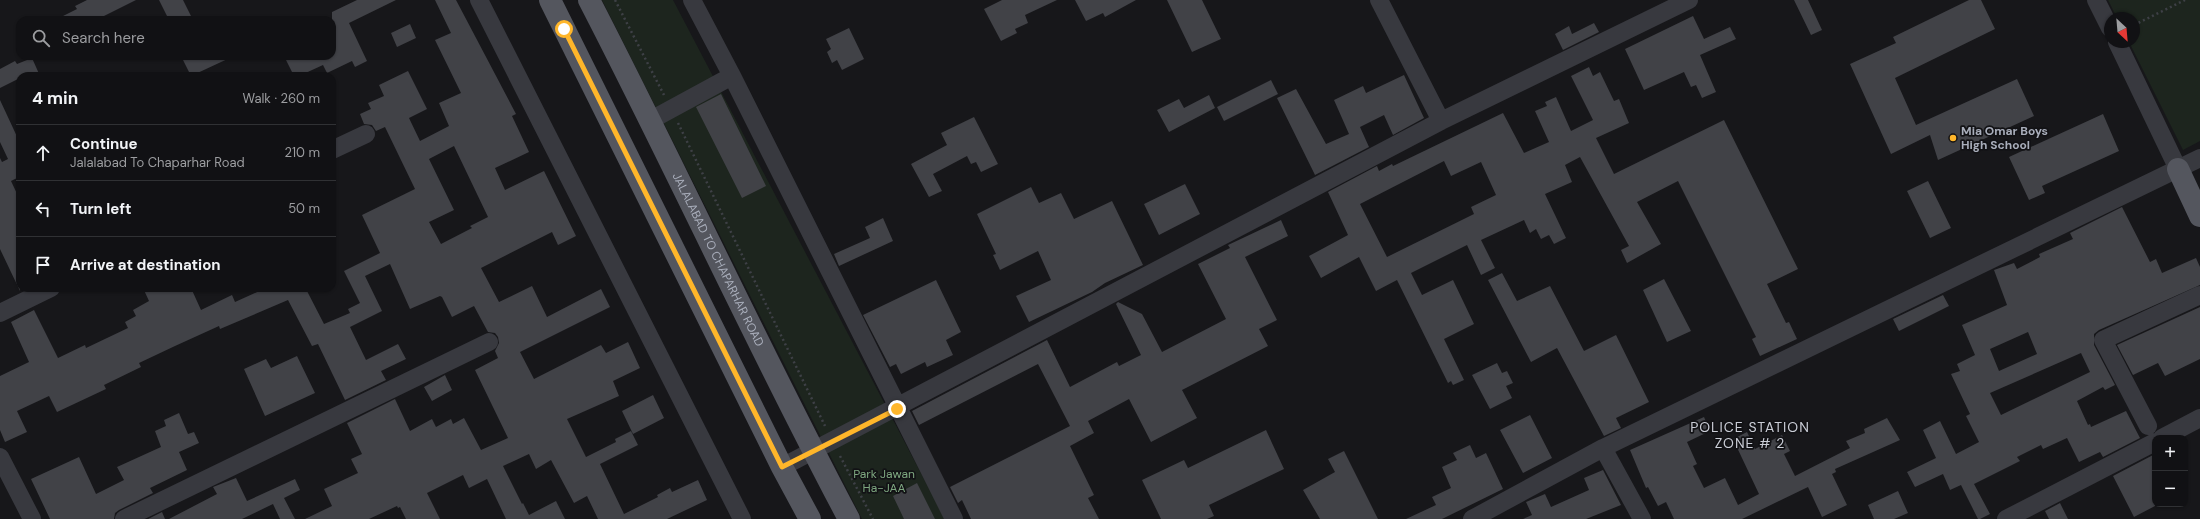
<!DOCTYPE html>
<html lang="en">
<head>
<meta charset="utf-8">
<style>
	:root { --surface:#111114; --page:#1e1f22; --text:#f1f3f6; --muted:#9c9da0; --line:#303134 }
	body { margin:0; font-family:"DM Sans",sans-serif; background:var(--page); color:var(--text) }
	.controls { position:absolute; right:12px; bottom:12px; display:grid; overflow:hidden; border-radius:8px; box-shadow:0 1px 3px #0004 }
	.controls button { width:36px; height:36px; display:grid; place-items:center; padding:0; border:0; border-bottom:1px solid var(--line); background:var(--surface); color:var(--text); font:20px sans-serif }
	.compass { position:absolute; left:2104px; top:12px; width:36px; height:36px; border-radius:50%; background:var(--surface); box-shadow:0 1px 3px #0004; rotate:154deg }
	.stop { position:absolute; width:12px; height:12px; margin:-9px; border:3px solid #ffb62a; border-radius:50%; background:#fff }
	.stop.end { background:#ffb62a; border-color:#fff; box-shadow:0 1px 4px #0008 }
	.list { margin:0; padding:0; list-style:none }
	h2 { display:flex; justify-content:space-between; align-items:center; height:52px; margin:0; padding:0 16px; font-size:17px }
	h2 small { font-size:13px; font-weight:400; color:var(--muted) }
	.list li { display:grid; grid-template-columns:26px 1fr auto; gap:12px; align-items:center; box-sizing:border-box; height:56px; padding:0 16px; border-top:1px solid var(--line) }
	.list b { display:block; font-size:15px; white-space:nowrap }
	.list p { margin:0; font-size:13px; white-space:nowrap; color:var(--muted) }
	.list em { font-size:13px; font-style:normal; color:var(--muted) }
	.icon { flex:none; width:22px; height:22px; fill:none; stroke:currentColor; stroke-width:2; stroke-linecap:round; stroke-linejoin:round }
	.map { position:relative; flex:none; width:2200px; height:519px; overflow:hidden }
	.search { position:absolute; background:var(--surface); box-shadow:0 1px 3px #0004; left:16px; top:16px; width:320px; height:44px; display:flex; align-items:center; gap:10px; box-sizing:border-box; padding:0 14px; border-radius:12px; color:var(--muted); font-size:15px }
	.panel { position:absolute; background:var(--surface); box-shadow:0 1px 3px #0004; left:16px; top:72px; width:320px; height:220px; border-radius:12px }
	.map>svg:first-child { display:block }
	.green { fill:#1d251e }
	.building { fill:#414247; fill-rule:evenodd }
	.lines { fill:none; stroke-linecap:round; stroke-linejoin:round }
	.path { stroke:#3e4046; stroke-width:2.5; stroke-dasharray:2 3; stroke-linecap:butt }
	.minor { stroke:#38393f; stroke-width:18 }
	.major { stroke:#54565e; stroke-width:22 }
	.route { stroke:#ffb62a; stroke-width:5 }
	.poi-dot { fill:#ffb62a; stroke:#121215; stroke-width:1.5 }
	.labels { text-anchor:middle; stroke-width:3.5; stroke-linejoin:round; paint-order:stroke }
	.poi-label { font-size:12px; font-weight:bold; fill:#a9aebb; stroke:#121215; text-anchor:start }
	.street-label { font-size:12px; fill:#a9aebb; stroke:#121215 }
	.park-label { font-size:12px; fill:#7ea780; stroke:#121215 }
	.quarter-label { font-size:14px; letter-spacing:1px; fill:#cacdd6; stroke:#121215 }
</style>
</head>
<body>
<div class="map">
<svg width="2200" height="519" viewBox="0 0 2200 519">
	<rect width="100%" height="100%" fill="#17171a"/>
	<path class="green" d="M602,0H673L945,519H862Z
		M2108,0H2200V141L2183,150L2129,42H2134V18H2117Z"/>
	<path class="building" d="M87,0H136L96,20H55L77,9L75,6Z
		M159,0H183L191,16L182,20H169Z
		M357,0H396L349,23L367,61L355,67L352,61L327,73L323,65L299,76H294L284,56H332V12Z
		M435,0H456L516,114L512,116L529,152L495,168L505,190L544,171L576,236L558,245L552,232L481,268L499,302L532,286L547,317L601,289L610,307L520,352L534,379L601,345L606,353L628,342L640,368L613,381L619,396L567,419L586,457L616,442L615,439L631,431L638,445L600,464L624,514L658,497L657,495L670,488L672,492L698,480L707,500L667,519H598L587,496L574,503L551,460L536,469L529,454L503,466L522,504L523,503L529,515L556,501L565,519H506L487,479L469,488L463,475L427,493L440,519H406L400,507L398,508L397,506L369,519H305L332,506L324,489L358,473L351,459L362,454L347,423L395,399L410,431L432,419L436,427L451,419L453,424L464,418L481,450L508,438L475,370L498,358L495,351L499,343L498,337L495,333L488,332L474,306L452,317L442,297L440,296L410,309L390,264L365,276L382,311L350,327L366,360L398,344L406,359L381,371L386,380L345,400L318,344L312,346L288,300L220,329L219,326L175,346L139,363L141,367L104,385L106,389L57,412L49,396L17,411L27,432L5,442L0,430V376L29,362L11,322L34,310L58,358L85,345L86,348L128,328L125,322L136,316L133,310L149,301L143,288H191L201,310L232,295L235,302L266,288H315L307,291L324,324L350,313L348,309L360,303L344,271L380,253L362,215L415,189L385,127L376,131L372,125L364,124L360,114L371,109L368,103L384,96L379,85L408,71L427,109L409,118L420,141L449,126L439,103L461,93L435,40L451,33ZM454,146L488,217L470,226L472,228L441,244L429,222L454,210L429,159Z
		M1002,0H1057L1025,15L1028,23L1015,29L1017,33L1001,41L984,9Z
		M1075,0H1136L1105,17L1103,13L1086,21Z
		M1167,0H1202L1221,39L1192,52Z
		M1794,0H1808L1822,30L1811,35Z
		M1969,0H1981L1995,29L1895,78L1916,125L2017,79L2034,116L1938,160L1930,135L1891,154L1850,64L1896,43L1893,37Z
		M1693,16L1704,39L1730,27L1736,39L1700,55L1716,92L1702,98L1696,85L1691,87L1684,72L1644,90L1625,49Z
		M1594,23L1599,32L1563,50L1555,34L1569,26L1572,34Z
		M410,24L416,38L397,47L391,33Z
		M849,28L864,59L842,70L837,60L832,63L827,52L831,49L826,39Z
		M181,56H234L191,76Z
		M32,58L40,76H20V78L0,88V69L15,61L17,64Z
		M1589,67L1593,76L1600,72L1614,101L1619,99L1629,123L1596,138L1614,174L1724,120L1798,269L1767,284L1786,323L1789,322L1797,339L1760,356L1752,339L1756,337L1678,181L1637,202L1661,244L1627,263L1621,250L1629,246L1580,157L1565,165L1572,182L1545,194L1566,238L1554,244L1549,235L1541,239L1536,229L1530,233L1524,220L1481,240L1495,268L1481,275L1467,245L1411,273L1422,295L1453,280L1474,324L1444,339L1464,380L1453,385L1451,381L1448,383L1397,280L1376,291L1359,257L1321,278L1309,256L1348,235L1328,192L1377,166L1379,171L1392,164L1393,166L1503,113L1524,153L1549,142L1535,111L1547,106L1545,102L1556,97L1571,131L1593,120L1571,76ZM1444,161L1451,176L1481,162L1496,195L1471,207L1474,214L1387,257L1360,204Z
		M1404,75L1424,118L1393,135L1384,115L1360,127L1369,147L1315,175L1277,98L1296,89L1326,144L1349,134L1334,100L1363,86L1366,93Z
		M1271,80L1278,94L1224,121L1217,107Z
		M721,94L766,186L742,198L696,107Z
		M1209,95L1215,108L1169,132L1157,110L1179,99L1184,108Z
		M0,100L20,143V185L17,178L11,181L20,200V291L0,249V158L2,162L8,159L0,142Z
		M2103,114L2119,151L2042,186L2045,193L2029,200L2009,157Z
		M974,117L998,164L981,172L976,162L971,164L967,156L933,174L942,191L929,197L911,164L947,145L941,133Z
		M1928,181L1951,228L1930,238L1907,191Z
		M1185,184L1200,214L1159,235L1144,204Z
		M1031,187L1039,203L1061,193L1074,219L1112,201L1143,265L1105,283L1092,292L1029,322L1016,296L1051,280L1038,251L1000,270L993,255L996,254L977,214Z
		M2122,207L2150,262L2156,259L2162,273L2196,258L2200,267V285L2099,330L2094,334V345L2115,385L2105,390L2103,387L2077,401L2088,425L2090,424L2091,427L2126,411L2140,438L2103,457L2100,452L2079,462L2067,438L2043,449L2041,445L2017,457L2020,461L1974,484L1990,514L1980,519H1978L1961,485L1950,490L1943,474L1915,487L1907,472L1936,458L1923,430L1940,421L1956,454L1979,442L1966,416L1970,414L1951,374L1960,371L1957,364L1975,355L1962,325L2007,305L1994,270L2014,263L2017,269L2040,257L2039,254L2073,239L2070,233ZM2028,332L2037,354L1999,371L1990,349ZM2081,353L2090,372L2001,415L1990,393Z
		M883,218L893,241L839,266L834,254L870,238L865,227Z
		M1281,220L1288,236L1245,257L1277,320L1259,329L1268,346L1182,390L1197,418L1151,442L1129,399L1088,421L1094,433L1070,446L1094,495L1088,498L1099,519H971L962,500L958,503L950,487L1070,426L1038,364L919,425L912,411L1047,340L1070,387L1117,362L1119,366L1141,355L1116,304L1118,302L1142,314L1162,352L1226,319L1198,264L1230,248L1228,245Z
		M1502,273L1517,301L1550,286L1584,351L1616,335L1649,402L1616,418L1621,428L1604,436L1557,348L1531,362L1488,280Z
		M1664,279L1691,331L1667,342L1643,290Z
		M936,280L961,332L946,340L953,355L927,367L925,362L901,374L896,364L890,367L863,315Z
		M1943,295L1949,306L1899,331L1893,319Z
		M2200,307V359L2165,376L2158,363L2133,375L2117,345Z
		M297,356L315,393L265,416L244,369L266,359L271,368Z
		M1497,363L1502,373L1507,371L1513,383L1506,386L1512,398L1490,409L1472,375Z
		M445,375L452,390L432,401L424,387Z
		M653,395L664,418L633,434L622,411Z
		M179,413L188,434L194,432L199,443L179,452L187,470L150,488L153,493L119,510L115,513L114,519H50L31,479L79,457L96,494L124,480L117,467L161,447L155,431L166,426L164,420Z
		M1530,415L1552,458L1523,473L1500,430Z
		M1704,417L1710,431L1687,442L1697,464L1693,466L1704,488L1725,478L1738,505L1759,494L1733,439L1747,432L1755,449L1782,435L1790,451L1784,454L1795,476L1850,448L1846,441L1865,433L1864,429L1887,418L1900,440L1835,469L1836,472L1832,474L1847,505L1822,517L1808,487L1742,519H1674L1666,502L1658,506L1648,487L1646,488L1630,450Z
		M1266,430L1284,469L1209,505L1214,516L1207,519H1161L1142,480L1184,460L1188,468Z
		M1470,445L1476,458L1486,453L1503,489L1442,519H1406L1436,505L1432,497L1451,488L1442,467L1457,460L1453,453Z
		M1344,451L1378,519H1320L1303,490L1335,472L1328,459Z
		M2155,454V506L2134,517L2113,476Z
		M1603,470L1621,505L1586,519H1523L1532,515L1526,502L1545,494L1551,507L1589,490L1584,478Z
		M236,478L247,501L295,479L300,490L284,498L295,519H280L273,504L242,519H169L217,494L213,487Z
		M917,483L935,519H904L893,496Z
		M1898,491L1908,513L1894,519H1874L1868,505Z
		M2060,503L2068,519H2049L2045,511Z
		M162,512L165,519H148Z"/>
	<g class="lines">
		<path class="path" d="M615,0L664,95
			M2134,25L2185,0
			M678,123L825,426
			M840,456L873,519"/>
		<path class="minor" d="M479,0L742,519
			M692,0L732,76L954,519
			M2096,0L2110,28
			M2117,42L2178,169
			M651,120L732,76
			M1441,121L1689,0
			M332,150L366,134
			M0,313L51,288
			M2148,426L2103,340L2200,295
			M2162,438L2200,418
			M1603,448L1642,519
			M0,457L32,519
			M782,467L1441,121L1379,0
			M124,519L489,342
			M1472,519L1603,448L2200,158
			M2006,519L2155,442"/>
		<g class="major">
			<path d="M550,0L782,467L810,519"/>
			<path id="s1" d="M589,0C678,172 758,348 849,519"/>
			<path d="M2178,169L2200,216"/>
		</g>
	</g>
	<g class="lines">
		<path class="route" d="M564,29L782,467L897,409"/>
	</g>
	<circle class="poi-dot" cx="1953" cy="138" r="4"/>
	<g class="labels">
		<g class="poi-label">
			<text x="1961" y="135">Mia Omar Boys<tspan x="1961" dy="14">High School</tspan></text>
		</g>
		<g class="street-label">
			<text dy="4" stroke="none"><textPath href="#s1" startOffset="290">JALALABAD TO CHAPARHAR ROAD</textPath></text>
		</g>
		<g class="park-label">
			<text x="884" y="478">Park Jawan<tspan x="884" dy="14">Ha-JAA</tspan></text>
		</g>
		<g class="quarter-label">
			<text x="1750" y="432">POLICE STATION<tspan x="1750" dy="16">ZONE # 2</tspan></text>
		</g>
	</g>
</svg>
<div class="controls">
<button>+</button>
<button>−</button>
</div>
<svg class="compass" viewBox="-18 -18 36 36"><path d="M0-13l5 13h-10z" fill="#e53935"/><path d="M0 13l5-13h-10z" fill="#9c9da0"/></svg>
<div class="stop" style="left:564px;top:29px"></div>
<div class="stop end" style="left:897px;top:409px"></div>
<div class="search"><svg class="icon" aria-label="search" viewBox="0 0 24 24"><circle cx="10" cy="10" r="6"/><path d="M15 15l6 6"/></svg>Search here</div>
<section class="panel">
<h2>4 min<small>Walk · 260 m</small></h2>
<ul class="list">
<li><svg class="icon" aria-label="ahead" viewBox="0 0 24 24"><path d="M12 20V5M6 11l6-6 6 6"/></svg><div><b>Continue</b><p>Jalalabad To Chaparhar Road</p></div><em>210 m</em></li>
<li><svg class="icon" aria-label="left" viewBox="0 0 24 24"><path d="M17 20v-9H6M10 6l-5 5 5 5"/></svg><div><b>Turn left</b></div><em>50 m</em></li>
<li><svg class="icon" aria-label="arrive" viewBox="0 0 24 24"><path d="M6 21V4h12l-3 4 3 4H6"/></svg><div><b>Arrive at destination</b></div></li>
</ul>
</section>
</div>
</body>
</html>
